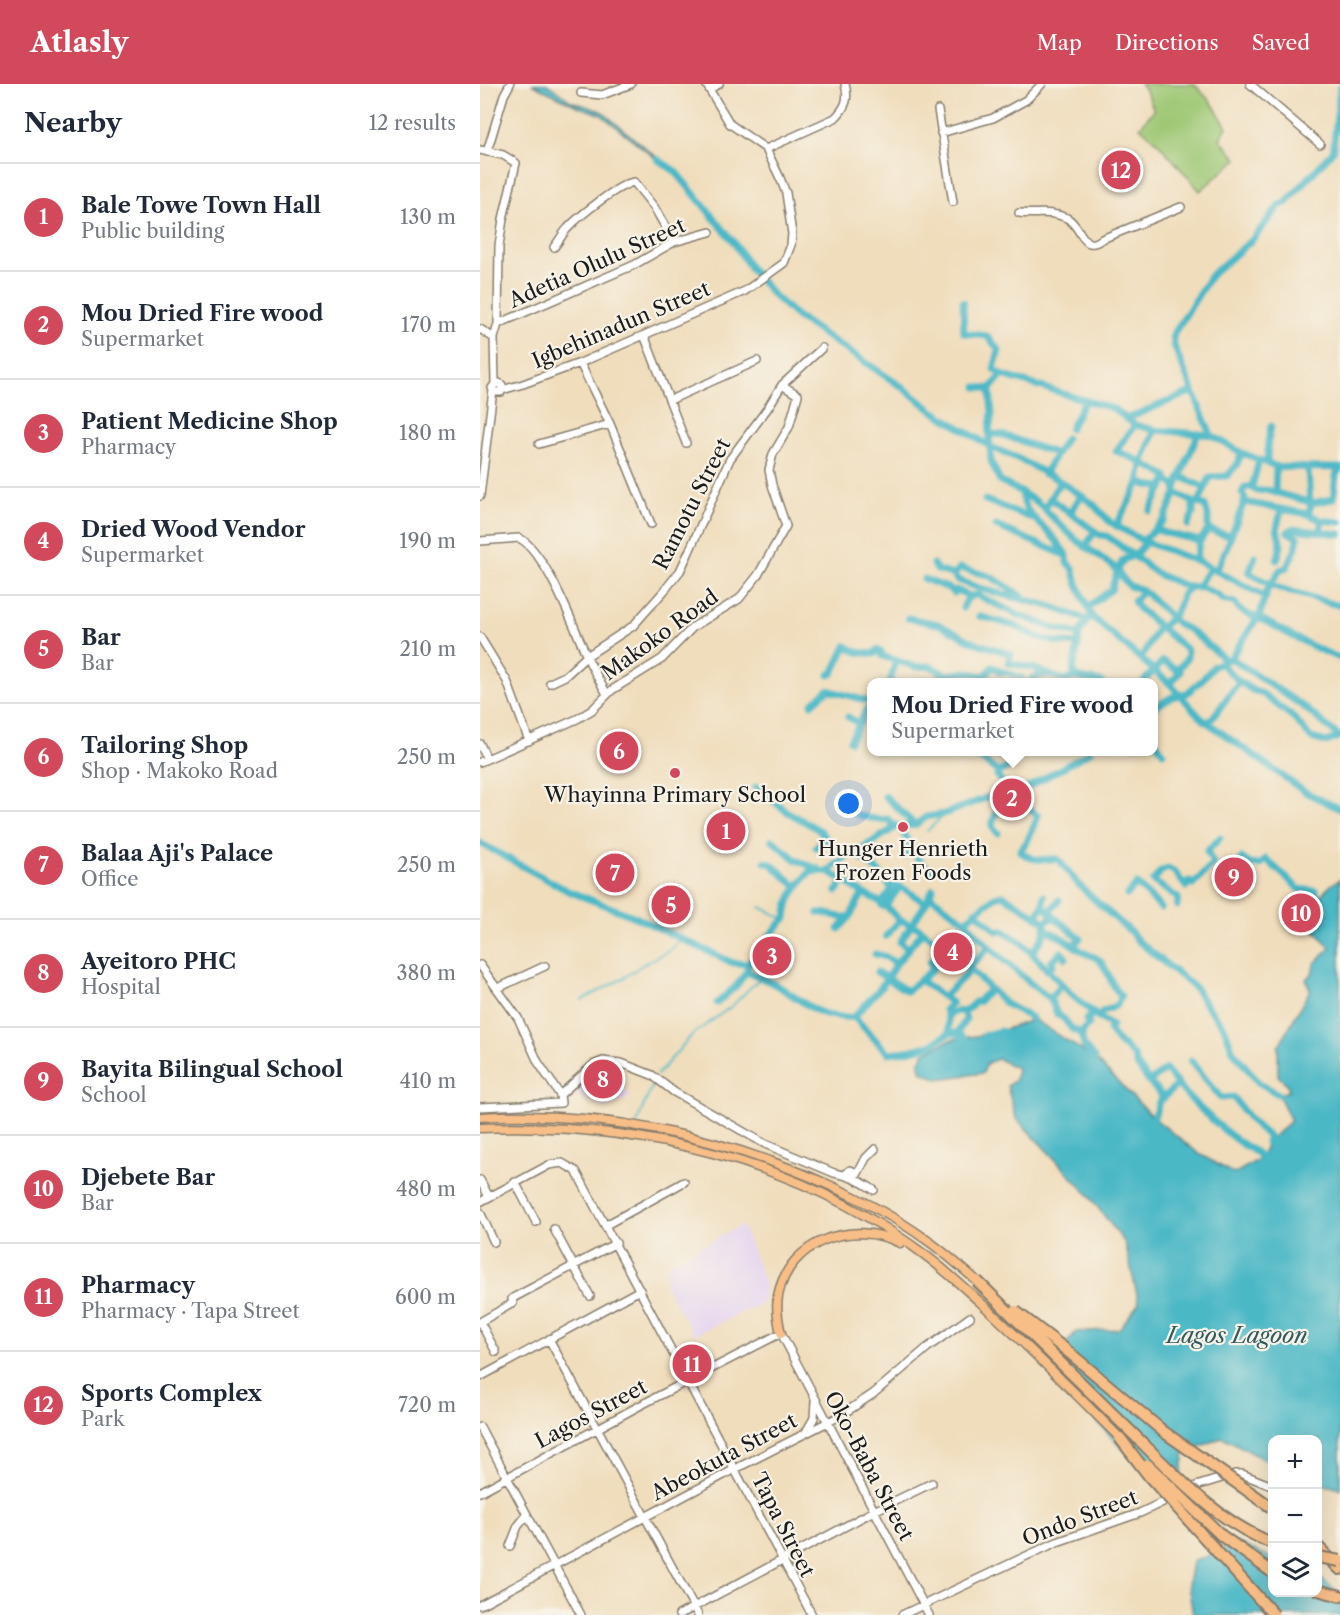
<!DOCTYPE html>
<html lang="en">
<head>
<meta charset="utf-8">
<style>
	:root { --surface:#fff; --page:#f6f6f7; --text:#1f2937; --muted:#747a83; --line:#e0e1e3; --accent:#d1495b }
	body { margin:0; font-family:"Libre Caslon Text",serif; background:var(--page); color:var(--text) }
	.controls { position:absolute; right:18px; bottom:18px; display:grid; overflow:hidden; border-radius:12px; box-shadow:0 6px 24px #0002 }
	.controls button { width:54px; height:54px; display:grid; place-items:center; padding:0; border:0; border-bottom:2px solid var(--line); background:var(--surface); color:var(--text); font:30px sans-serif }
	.you { position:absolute; left:369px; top:720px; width:21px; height:21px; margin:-15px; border:4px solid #fff; border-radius:50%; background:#1a73e8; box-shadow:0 0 0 9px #1a73e833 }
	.badge { display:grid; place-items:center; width:39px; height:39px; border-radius:50%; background:var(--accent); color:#fff; font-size:20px; font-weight:700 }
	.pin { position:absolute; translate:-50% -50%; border:3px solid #fff; box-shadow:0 2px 6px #0006 }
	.popup { position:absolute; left:387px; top:594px; width:291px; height:78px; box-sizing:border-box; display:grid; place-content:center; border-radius:12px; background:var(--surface); filter:drop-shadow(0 2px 4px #0005); font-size:20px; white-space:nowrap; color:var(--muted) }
	.popup b { font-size:22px; color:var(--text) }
	.popup::after { content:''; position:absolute; left:50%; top:100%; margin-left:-12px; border:12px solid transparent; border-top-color:var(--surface) }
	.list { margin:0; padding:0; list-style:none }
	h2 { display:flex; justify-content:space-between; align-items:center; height:78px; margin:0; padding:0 24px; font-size:26px }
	h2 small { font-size:20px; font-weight:400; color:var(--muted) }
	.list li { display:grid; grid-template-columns:39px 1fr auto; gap:18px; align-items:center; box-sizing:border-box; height:108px; padding:0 24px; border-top:2px solid var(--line) }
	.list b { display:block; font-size:22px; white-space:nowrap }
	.list p { margin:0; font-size:20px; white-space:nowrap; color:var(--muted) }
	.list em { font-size:20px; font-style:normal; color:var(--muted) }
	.icon { flex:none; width:33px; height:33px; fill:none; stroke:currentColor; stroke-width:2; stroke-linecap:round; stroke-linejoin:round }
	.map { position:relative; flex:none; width:860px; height:1531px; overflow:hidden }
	header { display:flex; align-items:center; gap:36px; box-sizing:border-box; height:84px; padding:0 30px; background:var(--accent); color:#fff }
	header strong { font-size:28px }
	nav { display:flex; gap:33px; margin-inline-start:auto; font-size:21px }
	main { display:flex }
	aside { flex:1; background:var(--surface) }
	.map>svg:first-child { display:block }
	.built { fill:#e5d3f1 }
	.green { fill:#9ec875; stroke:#5d7248; stroke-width:1.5 }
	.water { fill:#4bb8c6; stroke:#346a71; stroke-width:1.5 }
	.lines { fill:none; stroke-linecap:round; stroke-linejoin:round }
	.stream { stroke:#4bb8c6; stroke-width:2 }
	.canal { stroke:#4bb8c6; stroke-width:7 }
	.river { stroke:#4bb8c6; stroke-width:12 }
	.minor-casing { stroke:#867c6c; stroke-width:10 }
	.major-casing { stroke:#867c6c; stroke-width:11 }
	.highway-casing { stroke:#867c6c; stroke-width:14 }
	.minor { stroke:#fff; stroke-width:7 }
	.major { stroke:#f7be87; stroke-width:8 }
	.highway { stroke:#f7be87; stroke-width:10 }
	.highway-bridge-casing { stroke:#867c6c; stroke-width:14; stroke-linecap:butt }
	.highway-bridge { stroke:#f7be87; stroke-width:10 }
	.poi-dot { fill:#d1495b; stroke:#f7f3e8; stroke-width:2 }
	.labels { text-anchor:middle; stroke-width:4.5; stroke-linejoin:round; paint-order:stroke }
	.street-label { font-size:21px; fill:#1c1c1c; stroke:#f7f3e8 }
	.poi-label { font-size:21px; fill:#1c1c1c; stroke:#f7f3e8 }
	.water-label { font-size:22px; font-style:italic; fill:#2f5a60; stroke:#f7f3e8 }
</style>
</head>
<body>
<header>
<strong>Atlasly</strong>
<nav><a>Map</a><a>Directions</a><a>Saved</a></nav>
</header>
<main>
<aside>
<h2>Nearby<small>12 results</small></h2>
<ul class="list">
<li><span class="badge">1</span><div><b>Bale Towe Town Hall</b><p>Public building</p></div><em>130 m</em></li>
<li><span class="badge">2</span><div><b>Mou Dried Fire wood</b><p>Supermarket</p></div><em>170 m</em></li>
<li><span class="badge">3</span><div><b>Patient Medicine Shop</b><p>Pharmacy</p></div><em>180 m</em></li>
<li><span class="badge">4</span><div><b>Dried Wood Vendor</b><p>Supermarket</p></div><em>190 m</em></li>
<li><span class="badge">5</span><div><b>Bar</b><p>Bar</p></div><em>210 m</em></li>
<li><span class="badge">6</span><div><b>Tailoring Shop</b><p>Shop · Makoko Road</p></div><em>250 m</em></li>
<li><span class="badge">7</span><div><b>Balaa Aji's Palace</b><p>Office</p></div><em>250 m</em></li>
<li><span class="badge">8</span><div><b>Ayeitoro PHC</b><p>Hospital</p></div><em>380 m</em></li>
<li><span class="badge">9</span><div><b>Bayita Bilingual School</b><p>School</p></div><em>410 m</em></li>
<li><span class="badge">10</span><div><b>Djebete Bar</b><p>Bar</p></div><em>480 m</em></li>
<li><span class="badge">11</span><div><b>Pharmacy</b><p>Pharmacy · Tapa Street</p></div><em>600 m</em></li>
<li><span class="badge">12</span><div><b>Sports Complex</b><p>Park</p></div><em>720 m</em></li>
</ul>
</aside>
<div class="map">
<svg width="860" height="1531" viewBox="0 0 860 1531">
	<rect width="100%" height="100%" fill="#f7f3e8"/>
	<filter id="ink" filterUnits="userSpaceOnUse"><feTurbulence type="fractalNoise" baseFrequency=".0167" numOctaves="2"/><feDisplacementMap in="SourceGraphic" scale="12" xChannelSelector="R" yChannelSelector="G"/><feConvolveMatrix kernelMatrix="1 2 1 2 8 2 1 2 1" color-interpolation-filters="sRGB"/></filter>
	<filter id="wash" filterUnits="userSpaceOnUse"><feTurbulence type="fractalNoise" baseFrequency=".008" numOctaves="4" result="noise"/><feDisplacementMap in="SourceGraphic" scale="24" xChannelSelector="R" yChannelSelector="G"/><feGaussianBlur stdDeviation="1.35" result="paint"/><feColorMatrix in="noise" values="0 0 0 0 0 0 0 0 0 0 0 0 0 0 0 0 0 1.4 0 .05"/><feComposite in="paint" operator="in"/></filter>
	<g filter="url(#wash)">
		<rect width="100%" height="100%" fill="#f0ddbc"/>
		<path class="built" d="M125,981L151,1013L127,1023L93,1009Z
			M262,1141L285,1200L284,1218L214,1251L185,1201L187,1181Z"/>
		<path class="green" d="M660,0H714L732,19L747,43L740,55L757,75L720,107L678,59L660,43L674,26L666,7Z
			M631,66L644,76L655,91L643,99L628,98L632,82L627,77Z"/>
		<path class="water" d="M52,0H67L91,17L121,27L185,80L184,81L120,30L99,23Z
			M860,795V1405L838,1399V1356H792V1380L743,1353L705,1369L697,1412L688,1409L638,1360L566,1284L596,1248L639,1245L659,1219L645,1159L606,1108L536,1034L527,1002L535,996L537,984L518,975L507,979L503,989L458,995L442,988L439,979L445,968L470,956L514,949L549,937L552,934L614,974L674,1034L718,1069L754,1090L781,1074L787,1058L811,1037L798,1010L809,1007L807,1000L798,992V963L830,906L826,895L832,890L834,880L850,864L828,838L835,829L832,820L842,818L841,811L851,801Z
			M756,1458L792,1474V1508H838V1493L860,1509V1531H713L708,1501L712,1478L745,1465Z"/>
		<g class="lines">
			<path class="stream" d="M447,747L465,730
				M280,823L305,835
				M102,916L142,895L162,881L190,866L202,854
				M177,991L212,951L252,922L280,894
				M157,1040C161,1024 170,1011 174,995"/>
			<path class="canal" d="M860,4L853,67L806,119L800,121L772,156L731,191L693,251L694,262L731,351L762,369L798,383L860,384
				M177,75L195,87L253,157L271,185L293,211L316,232L422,303L453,327L511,363L539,375L578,396L612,419L630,438L663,457L684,436L696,409
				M483,218L484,249L507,252L519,266L514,285L522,291
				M497,303L510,305L522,291L634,325L655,341L675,346L731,351
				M510,305L512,330L509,347L511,377L520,397L543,409C540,426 562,440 572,452C578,458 582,465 587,472V479L593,484L597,499L612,533L690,600L721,634L825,708L860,725
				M646,335L713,307
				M655,341L636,367L662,378
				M590,345L605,316
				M510,350L523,351L575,369
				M718,350L696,403V409L713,418L725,421L728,431V446
				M662,379L687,392L686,396L697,402
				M787,379L788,358L791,342
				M828,384L830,419
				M564,390L586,354
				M702,393L725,404
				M659,397L666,401L682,403
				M770,403L777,407L787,406L832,419
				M795,409L796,382
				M542,412H547L557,418L595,455L633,482L649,502L660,505L667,510L698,540L711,547L746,576
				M571,415L620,451L627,452L634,457L679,491L703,501L723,504L740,512L741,515L755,519C761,531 776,532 787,538C811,551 834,565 860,574
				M505,416L554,435
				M719,418L730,393L747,392L756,382L762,369
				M764,418L765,414L762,409L765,403H770L773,399L779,376
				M564,425L580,398
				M670,427L686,396
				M590,429L601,412
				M841,436L860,438
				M708,441L713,430V418
				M516,442L587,472
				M636,442L659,399L662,379L675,346
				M675,445L686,449L720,457L728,446L750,452
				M841,448L860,450
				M663,457L720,478L786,513
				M720,457L716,472L720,478
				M605,463L615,447
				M775,472L769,489L796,503L860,522
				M797,476L801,462L797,444L801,426
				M453,480L457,486L474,491L476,495C504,508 533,512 562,520C578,524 592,531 607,536L612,533
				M736,487C747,465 755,442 764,418L828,430
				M474,491L480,484C491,488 504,489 513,494C523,500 532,506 542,512
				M444,495L468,504L474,509L476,506L490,512
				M718,504L723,494L731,484
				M663,507L654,517L658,524L707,566C710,575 702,580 697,586L700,588L690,600
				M608,523L631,506L637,488L643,476L655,471L666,458
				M483,524C486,516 488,512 497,511L538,531L573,544L599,550L607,536
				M499,532L535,542L555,552L576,558L598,560L599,550
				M428,534L458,540L493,558L531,570L528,579L554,584L567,590
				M751,574L824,623L860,653
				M661,575L677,545H681C686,538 694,532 698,524C702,515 700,508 711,503
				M740,579L760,598L772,606L783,610L814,634L831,654L846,658L859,653
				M349,591L353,589L366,562L377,568L394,570L397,566L402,569V572L436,583L450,582L467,591L486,588L505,592L512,583L518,585L520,588H526L542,594V598
				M595,593L593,586L598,560
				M410,598L416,576
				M462,598L460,592L467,591
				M551,598L552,594L567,590L585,596L595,593L622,598
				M663,598L683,577L697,586
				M332,620L348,606L391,618
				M673,624L692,613L707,609L721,597L734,582L751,574L780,530L787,506L800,486L807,483L816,464L818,454L808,448L812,445L841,448V436L828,430L832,419L853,415L856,391L860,384
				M368,633L380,640
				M728,639C740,626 748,610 760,598
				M673,654L683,668
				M370,657L391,618
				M492,668L518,688L517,692L524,701L529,703
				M518,688L527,684L542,668
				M276,703L306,727L341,747C346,761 362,765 374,769
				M540,708L538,716L558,732L547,758L540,767C554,779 561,775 578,775L599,801L619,820L650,847L658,857L715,904L726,921L744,943L753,967L778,998L798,1010
				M405,712L435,741
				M361,721C372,731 394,737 408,735L416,743
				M419,742L438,775L451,787
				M518,749L512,743C513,727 527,714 540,708
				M292,756L316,776L338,785
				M0,759L88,807L153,832L253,879L268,880L267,887C278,893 290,897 301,904C329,921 339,935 374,933L408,969C422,968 437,966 450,961C458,958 466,948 475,949C482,950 485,956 487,962
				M336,763L344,754
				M375,769L399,788L410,802L421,803L446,819L453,805
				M424,772L432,765
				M285,778L291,780L316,802L320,799
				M348,787L383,809L404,820L420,836L439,844L489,884L526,920L552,934
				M745,791L758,780L762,774L772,781L776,780L780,781L786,775L819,805L836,807L837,813L832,820
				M357,807L363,797
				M449,811L485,837L509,863L556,904L570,914L577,930L584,935L592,945L601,949L604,962L614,974
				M647,811L657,800L681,824
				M563,821L574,833L600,854L595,860
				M697,822L698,814L673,797L681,787L688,784L695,788L706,803L709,797L713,801L733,779L727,767L740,754
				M495,827L517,847H523L541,858L593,912L618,933L632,942L629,946L642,962H644L654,972L657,981L669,998L684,1014
				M338,829C347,828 357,834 369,834L383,809
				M556,833L563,821L564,812
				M485,837L515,813L523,811L565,838
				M359,845L369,834
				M566,846C582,852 593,862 607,870C611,872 616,873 619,876C629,886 631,903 641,912C637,924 632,924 623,927L618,933
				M406,852L420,836
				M429,865L420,858L446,819
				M552,869C559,858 567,852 565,838L570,835L572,825L579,816
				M395,870L406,873L416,880
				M268,880C281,865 292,846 306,834C309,807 316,808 329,788L348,787L370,770L375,769L416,743L435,741L446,733L464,730L511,712L524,704L540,708L610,668
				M452,883L460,876L466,880L473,871
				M489,884L509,863
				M567,886L573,881L571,878L581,868L586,874
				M397,888L427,907L452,886L450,877L459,870L476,846
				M440,896L472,919L465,926L468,935L469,950
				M464,912L491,886
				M570,914L582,900
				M237,919L257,901L267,887
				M467,932L476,927L484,928
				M374,933L401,903L416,880L442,848
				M477,950L486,935L484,928L495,918L500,917L501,914L510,906
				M602,951L604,945L609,940L606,936L614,929
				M504,955L505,951L519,947L527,949
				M711,977L741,1014L753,1013L771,1037L789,1053L787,1058
				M669,998L686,985C701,1008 733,1037 755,1055C764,1062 773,1065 781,1073
				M674,1034L679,1018L698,1000"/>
			<path class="river" d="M404,820L416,804"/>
		</g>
	</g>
	<g filter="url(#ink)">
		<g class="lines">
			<g class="minor-casing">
				<path id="minor" d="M770,0L840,60
					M229,5L239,0
					M101,9L122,11L151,0
					M458,26L473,118
					M461,49L513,34L546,16L562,0
					M286,65L355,34C366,23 369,15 365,0
					M0,66L23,71L36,79L23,135L19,162L18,240L14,254L15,300L12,304L15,308H21L22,301L19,299L15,300
					M7,68L24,11L30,0
					M539,129C556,131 569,126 587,134C602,142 602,170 622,155L701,123
					M74,163C79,157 83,149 88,144C99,132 139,100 154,98L174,123L194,158
					M18,240L154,181L194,158L230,148
					M0,245L14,254
					M164,251L206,359
					M100,279L130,340L171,440
					M22,306L43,300L100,279L265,207L304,179L311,161L312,150L306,109L300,94L286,65L250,40L226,0
					M190,316L277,277
					M59,360L130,340
					M0,412L13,306
					M0,457L39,454C65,466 95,545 107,573C113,586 120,598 127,610
					M0,553L27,597L49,657
					M70,599L85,592L107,572L153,542L184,507L200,487L208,470L250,375L287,325L302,301L342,264
					M0,660L7,675
					M0,678L97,635L112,626L132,606L182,575L213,543L259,515L278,491L306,442L292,401L289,386L293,370L309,343L318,311L302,301
					M0,881L38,934L58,978L80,1011L81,1019L0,1023
					M18,904L65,882
					M80,1011L113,981L123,977L141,979L172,991L194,1008L285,1060L354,1089C369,1091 381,1097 394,1106
					M366,1090L370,1086L378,1089L386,1074L395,1065
					M0,1096L9,1113
					M35,1098L56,1138
					M0,1118L69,1081L82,1079L96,1087L332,1531
					M0,1128L14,1158
					M126,1141L204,1098
					M74,1145L110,1212
					M0,1238L33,1219L32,1215L33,1214L136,1159
					M0,1238L16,1268
					M69,1255L218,1531
					M0,1293L160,1206
					M0,1343L101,1531
					M326,1348L334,1334L335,1317
					M0,1408L159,1322L301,1249L449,1531
					M30,1462L38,1442L47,1431
					M0,1521L255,1385L360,1332L393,1310L447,1264L490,1233
					M199,1531L394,1427L452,1399
					M422,1531L542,1474L577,1458L660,1429L716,1402L755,1390H762L792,1402"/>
			</g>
			<g class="major-casing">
				<path id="major" d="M0,1033C120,1026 240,1052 349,1101C382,1116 415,1133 444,1154C463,1167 480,1182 497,1197
					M0,1044C156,1037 318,1076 445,1171C464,1185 482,1202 500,1218C548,1262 594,1308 640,1354
					M301,1249C298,1237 296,1224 298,1212C309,1156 373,1135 420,1159"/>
			</g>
			<g class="highway-casing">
				<path id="highway" d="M838,1463L860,1485
					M838,1506L860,1512"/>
			</g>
			<use href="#minor" class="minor"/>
			<use href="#major" class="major"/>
			<use href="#highway" class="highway"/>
			<g class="highway-bridge-casing">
				<path id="highway-bridge" d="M497,1197C546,1245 595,1293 644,1341C689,1384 733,1436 792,1459
					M535,1227L585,1265L684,1348L791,1423
					M640,1354L669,1392L794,1531
					M668,1381L742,1452L792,1488
					M838,1473L860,1477"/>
			</g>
			<use href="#highway-bridge" class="highway-bridge"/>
		</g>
	</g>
	<g class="poi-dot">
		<circle cx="195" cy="689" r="6"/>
		<circle cx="423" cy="743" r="6"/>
	</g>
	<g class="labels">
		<g class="street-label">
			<text transform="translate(117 179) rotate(-24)" y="7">Adetia Olulu Street</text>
			<text transform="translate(141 241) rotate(-23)" y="7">Igbehinadun Street</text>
			<text transform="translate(212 420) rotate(-63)" y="7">Ramotu Street</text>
			<text transform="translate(180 551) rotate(-36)" y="7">Makoko Road</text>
			<text transform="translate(111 1330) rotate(-28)" y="7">Lagos Street</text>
			<text transform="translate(244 1373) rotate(-28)" y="7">Abeokuta Street</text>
			<text transform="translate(389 1382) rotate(62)" y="7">Oko-Baba Street</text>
			<text transform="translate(600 1434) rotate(-21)" y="7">Ondo Street</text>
			<text transform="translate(303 1441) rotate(63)" y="7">Tapa Street</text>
		</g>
		<g class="poi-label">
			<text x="195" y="718">Whayinna Primary School</text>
			<text x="423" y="772">Hunger Henrieth<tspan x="423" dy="24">Frozen Foods</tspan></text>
		</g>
		<g class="water-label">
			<text x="757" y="1259">Lagos Lagoon</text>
		</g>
	</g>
</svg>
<div class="controls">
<button>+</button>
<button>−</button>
<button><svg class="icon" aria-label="layers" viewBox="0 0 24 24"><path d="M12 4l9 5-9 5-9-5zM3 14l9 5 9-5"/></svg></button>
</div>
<div class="you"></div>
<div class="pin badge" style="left:246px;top:747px">1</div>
<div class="pin badge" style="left:532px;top:714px">2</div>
<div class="popup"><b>Mou Dried Fire wood</b>Supermarket</div>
<div class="pin badge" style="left:292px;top:872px">3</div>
<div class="pin badge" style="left:473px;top:868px">4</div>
<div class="pin badge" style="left:191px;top:821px">5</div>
<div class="pin badge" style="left:139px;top:667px">6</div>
<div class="pin badge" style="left:135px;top:789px">7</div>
<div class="pin badge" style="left:123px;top:995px">8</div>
<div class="pin badge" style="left:754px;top:793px">9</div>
<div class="pin badge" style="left:821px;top:829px">10</div>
<div class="pin badge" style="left:212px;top:1280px">11</div>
<div class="pin badge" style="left:641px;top:86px">12</div>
</div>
</main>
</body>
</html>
